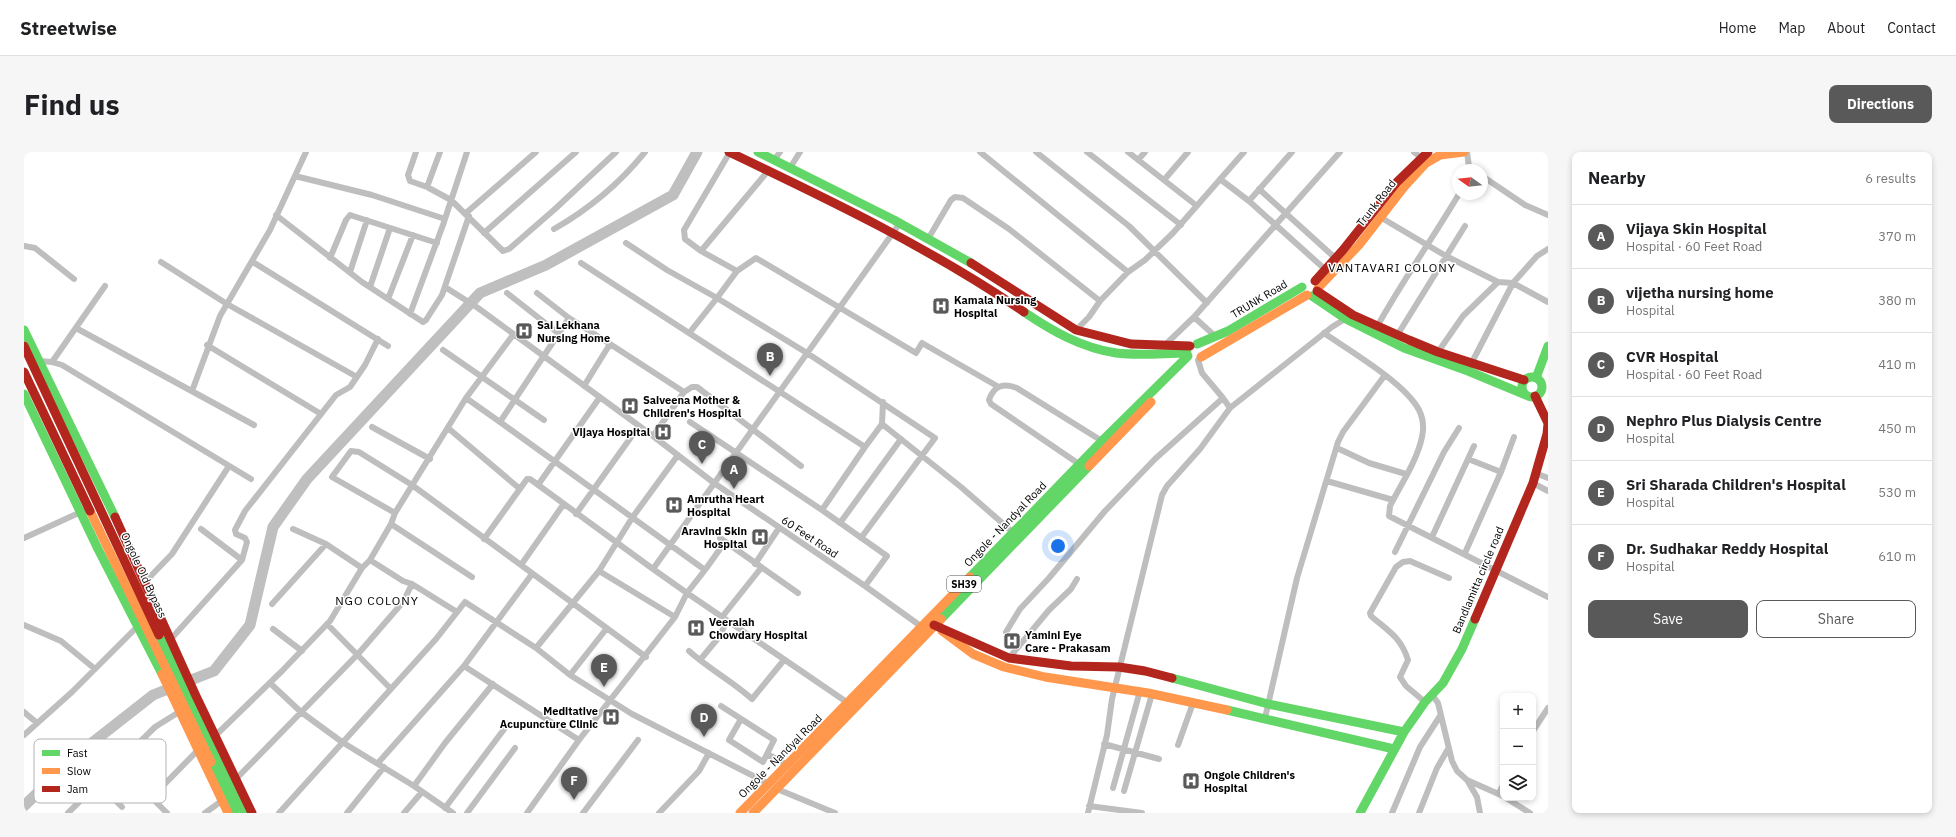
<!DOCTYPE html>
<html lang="en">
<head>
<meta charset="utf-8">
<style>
	:root { --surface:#fff; --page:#f6f6f6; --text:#202124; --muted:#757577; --line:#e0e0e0; --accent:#595959 }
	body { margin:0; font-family:"IBM Plex Sans",sans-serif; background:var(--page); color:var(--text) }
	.controls { position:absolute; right:12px; bottom:12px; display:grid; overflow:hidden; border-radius:8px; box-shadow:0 2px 6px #0003 }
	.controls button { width:36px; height:36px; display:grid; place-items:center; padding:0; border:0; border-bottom:1px solid var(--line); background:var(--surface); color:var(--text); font:20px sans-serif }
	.compass { position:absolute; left:1428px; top:12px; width:36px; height:36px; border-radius:50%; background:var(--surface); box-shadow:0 2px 6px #0003; rotate:285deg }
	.you { position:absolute; left:1034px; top:394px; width:14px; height:14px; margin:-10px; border:3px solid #fff; border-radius:50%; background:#1a73e8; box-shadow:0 0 0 6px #1a73e833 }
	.badge { display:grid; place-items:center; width:26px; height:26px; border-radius:50%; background:var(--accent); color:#fff; font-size:13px; font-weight:700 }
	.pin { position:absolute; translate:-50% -33px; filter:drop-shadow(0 1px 2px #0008) }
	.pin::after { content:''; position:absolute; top:21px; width:14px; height:12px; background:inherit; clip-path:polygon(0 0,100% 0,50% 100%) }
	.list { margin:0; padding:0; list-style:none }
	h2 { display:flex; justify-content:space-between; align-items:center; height:52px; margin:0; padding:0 16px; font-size:17px }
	h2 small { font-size:13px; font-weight:400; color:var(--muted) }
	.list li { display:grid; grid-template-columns:26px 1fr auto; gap:12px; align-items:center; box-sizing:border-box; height:64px; padding:0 16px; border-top:1px solid var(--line) }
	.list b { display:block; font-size:15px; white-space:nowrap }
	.list p { margin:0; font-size:13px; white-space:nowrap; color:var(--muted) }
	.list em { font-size:13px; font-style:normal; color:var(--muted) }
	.actions { display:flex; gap:8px; padding:12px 16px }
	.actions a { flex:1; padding:9px 0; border:1px solid var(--accent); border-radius:8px; text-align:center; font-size:14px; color:var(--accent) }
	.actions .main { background:var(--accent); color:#fff }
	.icon { flex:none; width:22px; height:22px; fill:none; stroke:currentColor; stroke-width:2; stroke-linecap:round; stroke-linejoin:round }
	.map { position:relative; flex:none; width:1524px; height:661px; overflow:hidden; border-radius:8px }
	header { display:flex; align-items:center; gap:24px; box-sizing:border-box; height:56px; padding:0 20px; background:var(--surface); border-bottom:1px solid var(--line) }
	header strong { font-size:19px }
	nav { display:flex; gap:22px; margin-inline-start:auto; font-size:14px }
	.intro { display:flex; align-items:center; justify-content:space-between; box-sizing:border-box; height:96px; padding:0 24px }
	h1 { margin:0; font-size:28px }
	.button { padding:10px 18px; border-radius:8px; background:var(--accent); color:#fff; font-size:14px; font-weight:700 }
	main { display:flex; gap:24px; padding:0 24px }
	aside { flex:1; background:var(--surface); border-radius:8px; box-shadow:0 2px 6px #0003 }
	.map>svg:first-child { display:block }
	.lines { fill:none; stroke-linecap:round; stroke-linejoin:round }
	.river { stroke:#bfbfbf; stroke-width:11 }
	.street { stroke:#bebebe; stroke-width:6 }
	.fast { stroke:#63d668; stroke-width:9 }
	.slow { stroke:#ff974d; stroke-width:9 }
	.jam { stroke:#b3261e; stroke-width:9 }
	.labels { text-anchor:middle; stroke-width:3; stroke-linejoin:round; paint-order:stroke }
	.shield { fill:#fff; stroke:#4c4c4c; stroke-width:1 }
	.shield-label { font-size:10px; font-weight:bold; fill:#000 }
	.street-label { font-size:11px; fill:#000; stroke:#fff }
	.poi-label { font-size:11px; font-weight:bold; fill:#000; stroke:#fff; text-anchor:start }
	.neighbourhood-label { font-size:12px; letter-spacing:1px; fill:#000; stroke:#fff }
	.key { fill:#fff; stroke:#b2b2b2; stroke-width:1 }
	.key-label { font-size:11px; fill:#000 }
</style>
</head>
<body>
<header>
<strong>Streetwise</strong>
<nav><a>Home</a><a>Map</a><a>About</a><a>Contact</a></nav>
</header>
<div class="intro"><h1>Find us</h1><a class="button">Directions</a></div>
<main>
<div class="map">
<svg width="1524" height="661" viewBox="0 0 1524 661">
	<rect width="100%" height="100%" fill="#fff"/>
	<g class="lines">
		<path class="river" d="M0,654L55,601L129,543L190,519L226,473L249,375L283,327L456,141L522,113L649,43L673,0"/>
		<path class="street" d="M392,0L384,23L386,29L403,35L427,48L479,99L485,97L531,57L592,0
			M956,0L1104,120
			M1012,0L1105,74L1183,151
			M1063,0L1157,73
			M1104,0L1173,54
			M1390,0L1396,5
			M1443,0L1445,15L1449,18
			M750,8L756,0
			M1114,8L1121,0
			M766,16L776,0
			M744,19L677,99L713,119L732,106L892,201L898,191L973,234
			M271,24L348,43L421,67
			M1458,24L1501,53L1524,63
			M1196,27L1225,49L1304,120
			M1140,28L1164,0
			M403,35L416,0
			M1235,37L1309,104
			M1225,49L1268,0
			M442,61L512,0
			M252,63L338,130L399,170L402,168L418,143L445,64
			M1356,65L1422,104L1474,130
			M530,77C565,57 596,31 621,0
			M460,81L552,0
			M904,87L927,48L931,45L939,46L985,77L1076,149
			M602,91L643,118L693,146L713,119
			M0,94L11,96L50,127
			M677,99L661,87L660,78L706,0
			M306,106L322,68L326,63L413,91
			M137,110L203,152L333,225
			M229,110L364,194
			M557,111L841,295L798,358L863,404L841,434
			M326,120L343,68
			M346,135L366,76
			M421,135L454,156L629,284L690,331L841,434L898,475
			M483,141L534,181
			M513,141L545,166L586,192L560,234
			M364,147L389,83
			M386,162L419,73L443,0
			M1170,165L1192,185
			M545,166L476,270L681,418L663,441L824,551
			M1354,173C1379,128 1409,86 1435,42
			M52,176L230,273
			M1052,178L1065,165L1076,149L1104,120L1121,108L1149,81L1220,0
			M666,180L693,146L783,201L911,286L837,386
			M1300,181C1326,199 1381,231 1395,258C1399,266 1400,276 1398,285C1393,309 1377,332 1366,354L1365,364L1524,445
			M1374,182L1441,74
			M586,192L660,240L629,284
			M183,193L297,262
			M1141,193L1170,165L1316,0
			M419,198L520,268
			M1414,200L1439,164L1474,130L1489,131L1524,150
			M1174,208L1178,221L1199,246
			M15,209L28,210L38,213L227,327
			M28,210L81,134
			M1446,214L1489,131L1513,104L1524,97
			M168,239L196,164L246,78L282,0
			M660,240L668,235H673L777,314
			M442,246L476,270
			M666,270L798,358
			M858,272L859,250
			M348,275L406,307
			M424,276L496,337
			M841,295L858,272L937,335L992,383
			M1313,296L1345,311L1382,322
			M1444,307L1477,320
			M1055,312L967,252L965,248C970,233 980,231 993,236L1078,289
			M1511,321L1524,326
			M1303,329L1369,348
			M1509,331L1524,339
			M514,333L576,245
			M371,361L308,325L327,299L335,300L388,333L622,505
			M552,362L615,274
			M816,371L877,287
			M367,372L448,425
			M177,377L218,408
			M269,377L302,392L338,416
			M1408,385L1450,294
			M0,386L59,359
			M696,386L774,441
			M460,387L503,327H506L629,417
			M1371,400L1420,300L1435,276
			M1441,401L1477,320L1490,285
			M346,408L379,429L388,432L433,460
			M731,412L755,376
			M497,413L539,353
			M681,418L701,390
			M575,419L651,465
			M120,431L148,402L205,314
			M248,452L302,392
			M698,465L737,416
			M303,472L367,537
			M0,473L37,489L71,517
			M249,477L278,499
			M982,480L996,457L1025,426L1081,359L1131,307L1199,246L1206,256
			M146,488L218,408L223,390L221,386L212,382L211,378L221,359L312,243L326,235L341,213L354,187
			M512,496L575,419L608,366L654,303
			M665,499C685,517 708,529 728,547L760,508
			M985,506L1025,458L1047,437L1053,427
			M676,508L695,485L703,469
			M440,514L555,588
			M546,523L583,476
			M246,531L277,560L318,590L390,634L429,661
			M1409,544L1414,551L1428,609L1433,619L1443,628L1453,645L1456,661
			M1401,550L1382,534L1376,525L1384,508C1377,485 1364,479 1347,464L1346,461L1372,415L1379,410L1386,409L1425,426
			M697,554L750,588L739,610L705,588L717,567
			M0,560L13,571
			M1241,566L1273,426L1314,290L1319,280L1361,223
			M1509,579L1524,556
			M0,583L48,540L113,475
			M191,584L258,519L306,469L338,416L346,408L367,372L371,361L442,246L489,183
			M1080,592L1135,607
			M1154,593L1169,551
			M743,602L764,613
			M354,611L440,514L508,422
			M211,628L334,502L379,450L388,432
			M1443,628L1479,644
			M74,631L98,655
			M390,634L421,591L469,532
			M1089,636L1116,539
			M753,637L811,661
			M1100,639L1128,542
			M1475,641L1479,633
			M1482,646L1506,661
			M1065,654L1118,661
			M421,656L484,572
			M44,661L131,575L155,560
			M143,661L131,649L129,644L174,598
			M181,661L199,648
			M255,661L412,487L441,450L512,496L546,523L608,562L745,632
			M323,661L360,615
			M380,661L398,640
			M443,661L491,596
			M503,661L555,588L651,465L663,441L629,417L876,71
			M559,661L614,588
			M635,661L675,619L685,601
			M1064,661L1083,583L1088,547L1138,343L1143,334L1176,297L1206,256L1308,175L1324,165
			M1368,661L1396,595L1416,564
			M1395,661L1413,616L1424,597"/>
		<path class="fast" d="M734,0L870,68L947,111
			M1288,144L1322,167L1380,196L1444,219L1502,243
			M1000,160C1028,179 1058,196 1092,201C1116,204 1140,201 1163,201
			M0,178L91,365
			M1173,192L1204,179L1278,135
			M1498 235a10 10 0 1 1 20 0a10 10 0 1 1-20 0Z
			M1512,226L1524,194
			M0,242L74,397L138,522
			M946,425L1078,289L1164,204
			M917,467L1065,314
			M135,483L221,661
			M1148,526L1244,552L1380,580
			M1203,558L1370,597
			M187,610L211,661
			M1336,661L1380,580L1401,550L1419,531L1438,497L1451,467"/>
		<path class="slow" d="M1294,136L1335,93L1380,35L1402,11L1416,3L1440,0
			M1177,205L1283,143
			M1065,314L1127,250
			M66,359L187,610
			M918,479L949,502L980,515L1021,525L1124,541L1203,558
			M138,522L204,661
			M716,661L946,425
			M729,661L917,467"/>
		<path class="jam" d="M705,0C806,48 908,97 1000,160
			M947,111L1052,178L1107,192L1166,194
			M1291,129L1319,98L1373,30L1404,0
			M1293,139L1329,163L1385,188L1414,200L1500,228
			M0,194L135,483
			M0,220L66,359
			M1511,244L1524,271
			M91,365L172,544L228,661
			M1451,467L1509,331L1523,282L1524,272
			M910,473L985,506L1047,514L1095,515L1121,519L1148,526"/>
	</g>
	<defs>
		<g id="hospital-square" transform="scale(0.9)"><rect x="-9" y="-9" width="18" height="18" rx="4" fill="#595959" stroke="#fff"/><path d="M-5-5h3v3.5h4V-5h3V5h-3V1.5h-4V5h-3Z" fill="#fff"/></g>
	</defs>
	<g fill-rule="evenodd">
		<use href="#hospital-square" x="917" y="154"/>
		<use href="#hospital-square" x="500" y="179"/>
		<use href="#hospital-square" x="606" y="254"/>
		<use href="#hospital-square" x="639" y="280"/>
		<use href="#hospital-square" x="650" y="353"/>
		<use href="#hospital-square" x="736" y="385"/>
		<use href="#hospital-square" x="672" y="476"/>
		<use href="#hospital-square" x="988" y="489"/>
		<use href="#hospital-square" x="587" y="565"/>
		<use href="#hospital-square" x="1167" y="629"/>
	</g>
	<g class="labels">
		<rect class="shield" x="923" y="424" width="34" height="16" rx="3"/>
		<g class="shield-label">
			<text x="940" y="436">SH39</text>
		</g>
		<g class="street-label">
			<text transform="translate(1352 51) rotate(-52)" y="4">Trunk Road</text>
			<text transform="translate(1235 147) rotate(-31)" y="4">TRUNK Road</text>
			<text transform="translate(981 372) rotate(-46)" y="4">Ongole - Nandyal Road</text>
			<text transform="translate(786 385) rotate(34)" y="4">60 Feet Road</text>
			<text transform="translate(120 423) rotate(65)" y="4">Ongole Old Bypass</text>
			<text transform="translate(1454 428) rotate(-67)" y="4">Bandlamitta circle road</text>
			<text transform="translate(756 604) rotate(-45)" y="4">Ongole - Nandyal Road</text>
		</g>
		<g class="poi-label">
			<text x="930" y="152">Kamala Nursing<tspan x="930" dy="13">Hospital</tspan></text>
			<text x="513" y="177">Sai Lekhana<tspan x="513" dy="13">Nursing Home</tspan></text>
			<text x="619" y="252">Saiveena Mother &amp;<tspan x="619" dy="13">Children's Hospital</tspan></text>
			<text x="626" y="284" text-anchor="end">Vijaya Hospital</text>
			<text x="663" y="351">Amrutha Heart<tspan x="663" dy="13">Hospital</tspan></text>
			<text x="723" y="383" text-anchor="end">Aravind Skin<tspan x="723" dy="13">Hospital</tspan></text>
			<text x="685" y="474">Veeraiah<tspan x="685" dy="13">Chowdary Hospital</tspan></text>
			<text x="1001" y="487">Yamini Eye<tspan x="1001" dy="13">Care - Prakasam</tspan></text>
			<text x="574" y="563" text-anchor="end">Meditative<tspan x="574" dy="13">Acupuncture Clinic</tspan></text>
			<text x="1180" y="627">Ongole Children's<tspan x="1180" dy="13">Hospital</tspan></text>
		</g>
		<g class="neighbourhood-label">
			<text x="1368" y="120">VANTAVARI COLONY</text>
			<text x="353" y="453">NGO COLONY</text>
		</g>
	</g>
	<rect x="10" y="587" width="132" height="64" rx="6" class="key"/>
	<rect x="18" y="598" width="18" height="6" fill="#63d668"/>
	<rect x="18" y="616" width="18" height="6" fill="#ff974d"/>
	<rect x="18" y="634" width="18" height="6" fill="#b3261e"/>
	<g class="key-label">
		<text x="43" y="605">Fast</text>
		<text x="43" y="623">Slow</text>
		<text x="43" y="641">Jam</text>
	</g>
</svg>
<div class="controls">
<button>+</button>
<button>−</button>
<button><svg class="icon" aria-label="layers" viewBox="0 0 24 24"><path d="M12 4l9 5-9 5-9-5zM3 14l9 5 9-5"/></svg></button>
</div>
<svg class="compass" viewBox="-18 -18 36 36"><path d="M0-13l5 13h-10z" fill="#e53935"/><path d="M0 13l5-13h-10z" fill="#757577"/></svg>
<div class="you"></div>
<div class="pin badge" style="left:710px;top:337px">A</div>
<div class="pin badge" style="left:746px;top:224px">B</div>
<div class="pin badge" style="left:678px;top:312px">C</div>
<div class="pin badge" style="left:680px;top:585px">D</div>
<div class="pin badge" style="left:580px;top:535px">E</div>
<div class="pin badge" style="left:550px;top:648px">F</div>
</div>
<aside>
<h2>Nearby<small>6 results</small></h2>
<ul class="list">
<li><span class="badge">A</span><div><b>Vijaya Skin Hospital</b><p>Hospital · 60 Feet Road</p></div><em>370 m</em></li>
<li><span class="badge">B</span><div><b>vijetha nursing home</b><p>Hospital</p></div><em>380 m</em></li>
<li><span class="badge">C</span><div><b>CVR Hospital</b><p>Hospital · 60 Feet Road</p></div><em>410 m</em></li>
<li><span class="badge">D</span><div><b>Nephro Plus Dialysis Centre</b><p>Hospital</p></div><em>450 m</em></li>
<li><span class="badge">E</span><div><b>Sri Sharada Children's Hospital</b><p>Hospital</p></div><em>530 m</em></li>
<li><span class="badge">F</span><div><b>Dr. Sudhakar Reddy Hospital</b><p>Hospital</p></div><em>610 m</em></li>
</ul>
<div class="actions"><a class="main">Save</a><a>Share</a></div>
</aside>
</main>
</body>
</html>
